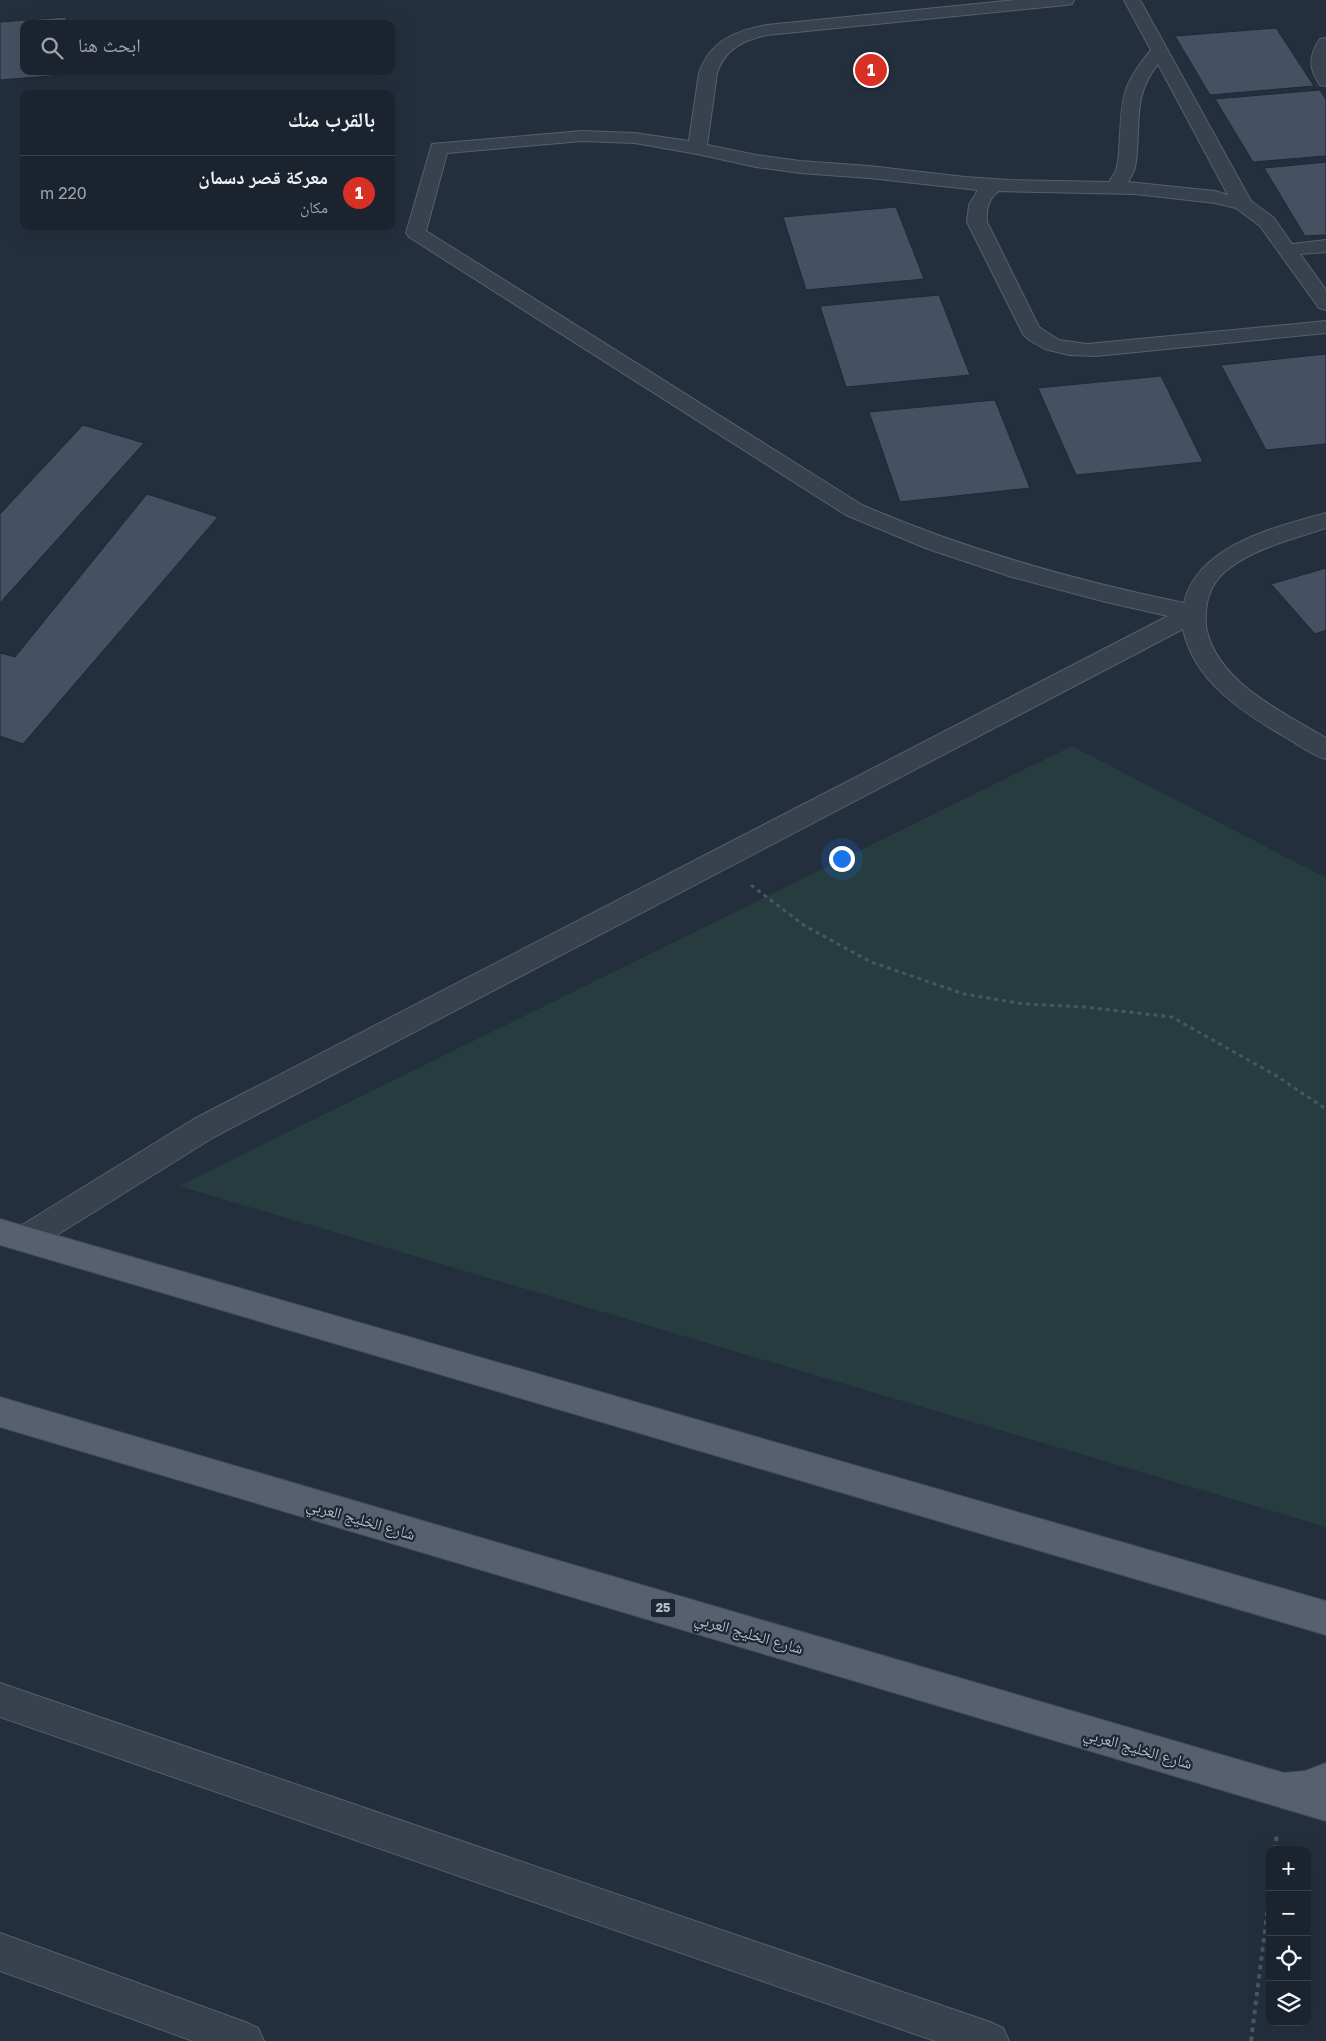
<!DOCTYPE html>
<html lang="ar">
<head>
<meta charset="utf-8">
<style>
	:root { --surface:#1b232e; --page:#242b36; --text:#f1f3f6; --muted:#a0a4aa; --line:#39404a; --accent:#d93025 }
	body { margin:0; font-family:"Golos Text","Noto Naskh Arabic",sans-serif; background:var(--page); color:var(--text); direction:rtl }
	.controls { position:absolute; right:15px; bottom:15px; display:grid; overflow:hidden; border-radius:10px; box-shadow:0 5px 20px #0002 }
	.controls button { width:45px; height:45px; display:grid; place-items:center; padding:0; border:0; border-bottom:1px solid var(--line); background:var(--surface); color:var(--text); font:25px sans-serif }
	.you { position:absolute; left:841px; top:858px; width:18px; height:18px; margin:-12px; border:4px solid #fff; border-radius:50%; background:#1a73e8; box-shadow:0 0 0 8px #1a73e833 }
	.badge { display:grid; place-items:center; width:32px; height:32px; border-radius:50%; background:var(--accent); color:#fff; font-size:16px; font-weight:700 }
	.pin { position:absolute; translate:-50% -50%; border:2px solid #fff; box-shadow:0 1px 5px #0006 }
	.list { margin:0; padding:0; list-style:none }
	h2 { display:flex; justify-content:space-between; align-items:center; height:65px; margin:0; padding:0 20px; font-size:21px }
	h2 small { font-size:16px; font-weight:400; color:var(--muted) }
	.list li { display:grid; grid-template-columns:32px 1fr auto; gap:15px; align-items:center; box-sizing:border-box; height:75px; padding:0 20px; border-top:1px solid var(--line) }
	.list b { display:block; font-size:19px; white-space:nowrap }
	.list p { margin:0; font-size:16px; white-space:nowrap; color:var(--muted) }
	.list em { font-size:16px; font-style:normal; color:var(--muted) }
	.icon { flex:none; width:28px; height:28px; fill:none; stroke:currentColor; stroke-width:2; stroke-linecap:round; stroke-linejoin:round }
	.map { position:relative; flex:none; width:1326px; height:2041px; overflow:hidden; direction:ltr }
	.search { position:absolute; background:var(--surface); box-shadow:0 5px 20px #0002; left:20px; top:20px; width:375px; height:55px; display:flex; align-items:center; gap:12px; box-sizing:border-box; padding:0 18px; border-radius:10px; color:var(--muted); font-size:19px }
	.panel { position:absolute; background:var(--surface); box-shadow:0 5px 20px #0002; left:20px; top:90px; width:375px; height:140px; border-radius:10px; direction:rtl }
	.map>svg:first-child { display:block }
	.green { fill:#263c3f }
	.building { fill:#455162; stroke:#1f2835 }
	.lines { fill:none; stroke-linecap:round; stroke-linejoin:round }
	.minor-casing { stroke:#565f6c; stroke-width:2 }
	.major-casing { stroke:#414a57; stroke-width:2 }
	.path-far1 { stroke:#44595c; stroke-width:3; stroke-dasharray:4 4; stroke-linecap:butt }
	.path { stroke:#44595c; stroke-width:4; stroke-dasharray:4.5 4.5; stroke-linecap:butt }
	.minor { fill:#38414e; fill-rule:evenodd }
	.major { fill:#56606e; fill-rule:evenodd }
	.labels { text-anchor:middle; stroke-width:4.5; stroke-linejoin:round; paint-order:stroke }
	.shield { fill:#1d2633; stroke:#878f9c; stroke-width:1 }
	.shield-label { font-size:12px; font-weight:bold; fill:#b4bcc9 }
	.near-street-label { font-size:16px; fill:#b4bcc9; stroke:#1d2633 }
</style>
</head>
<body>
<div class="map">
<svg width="1326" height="2041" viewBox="0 0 1326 2041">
	<rect width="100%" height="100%" fill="#242f3e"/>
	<path class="green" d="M1072,746L1326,878V1527L179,1186Z"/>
	<path class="building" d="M66,17V24H24V71H62V75L0,80V22Z
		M1276,28L1314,86L1210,95L1175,36Z
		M1320,90L1326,100V156L1253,162L1215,99Z
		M1326,162V235L1305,236L1264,168Z
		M896,207L924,279L806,290L783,217Z
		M939,295L970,375L846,387L820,306Z
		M1326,354V444L1266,450L1221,365Z
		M1161,376L1203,462L1076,475L1038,388Z
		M995,400L1030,488L900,502L869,412Z
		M83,425L144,443L0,603V514Z
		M147,494L218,517L23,744L0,736V653L15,657Z
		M1326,568V630L1315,634L1271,584Z"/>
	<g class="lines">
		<g class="minor-casing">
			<path id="minor" d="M1015,0H1074L1072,4L1066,5L767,35C743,40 725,49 717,73L707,145L756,155L800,161L869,166L965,177L1009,180L1109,182L1116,171L1118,162C1124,110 1113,95 1151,50L1124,0H1140L1251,201L1274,218L1292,244L1326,240V252L1300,254L1326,290V310L1319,308L1260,226L1236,208L1215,203L1135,194L999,191C988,199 986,209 987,222L1039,327L1059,340L1087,344L1326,321V333L1096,356L1069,355L1045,349L1029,340L1023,334L967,222L969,205L978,190L869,178L800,173L756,167L697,154L635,143L582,141L447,153L426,231L862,505C966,550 1073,580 1184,603C1197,545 1276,527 1326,513V528C1294,539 1258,547 1231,567C1215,578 1207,593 1206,612C1206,618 1205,625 1207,631C1219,683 1284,713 1326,738V759C1311,755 1299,745 1285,737C1242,712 1194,681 1183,629L214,1137L36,1248L25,1252L14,1248L10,1239L14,1230L194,1119L1168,616L1106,602L1012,577L928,549L846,515L409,237L406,233L432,144L582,131L635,133L689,141L699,73C710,41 735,31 767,25ZM1158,64L1228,195L1215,191L1128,182L1134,171L1136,162C1141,124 1132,96 1158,64Z
				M1326,38V86L1320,85C1308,68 1309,55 1320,39Z
				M0,1683L990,2022L1003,2028L1009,2041H935L0,1717Z
				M0,1933L245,2022L258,2028L264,2041H193L0,1971Z"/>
		</g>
		<g class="major-casing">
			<path id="major" d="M0,1219L1326,1601V1635L0,1245Z
				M0,1397L1284,1773L1305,1771L1326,1763V1821L0,1427Z"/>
		</g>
		<path class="path-far1" d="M751,885L805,926L871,962L964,994L1024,1004L1085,1007L1172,1017L1275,1075L1326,1109"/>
		<path class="path" d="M1275,1850L1277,1833
			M1251,2041L1270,1890"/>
		<use href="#minor" class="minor"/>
		<use href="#major" class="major"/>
	</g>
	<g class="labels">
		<rect class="shield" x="650.5" y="1598.5" width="25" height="19" rx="4"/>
		<g class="shield-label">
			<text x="663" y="1612">25</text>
		</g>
		<g class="near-street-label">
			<text transform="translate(361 1519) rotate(16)" y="6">شارع الخليج العربي</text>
			<text transform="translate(749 1633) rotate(16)" y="6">شارع الخليج العربي</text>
			<text transform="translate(1138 1748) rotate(16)" y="6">شارع الخليج العربي</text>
		</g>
	</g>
</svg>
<div class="controls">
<button>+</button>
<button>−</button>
<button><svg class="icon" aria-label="locate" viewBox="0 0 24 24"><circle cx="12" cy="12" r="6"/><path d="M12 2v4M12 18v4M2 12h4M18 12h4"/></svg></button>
<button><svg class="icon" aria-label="layers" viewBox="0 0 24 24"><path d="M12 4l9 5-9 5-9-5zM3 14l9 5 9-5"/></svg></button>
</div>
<div class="you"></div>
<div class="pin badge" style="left:871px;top:70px">1</div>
<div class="search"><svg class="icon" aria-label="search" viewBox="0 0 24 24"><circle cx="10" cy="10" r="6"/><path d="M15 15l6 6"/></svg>ابحث هنا</div>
<section class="panel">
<h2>بالقرب منك<small></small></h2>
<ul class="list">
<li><span class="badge">1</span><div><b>معركة قصر دسمان</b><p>مكان</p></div><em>220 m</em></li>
</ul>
</section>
</div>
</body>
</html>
